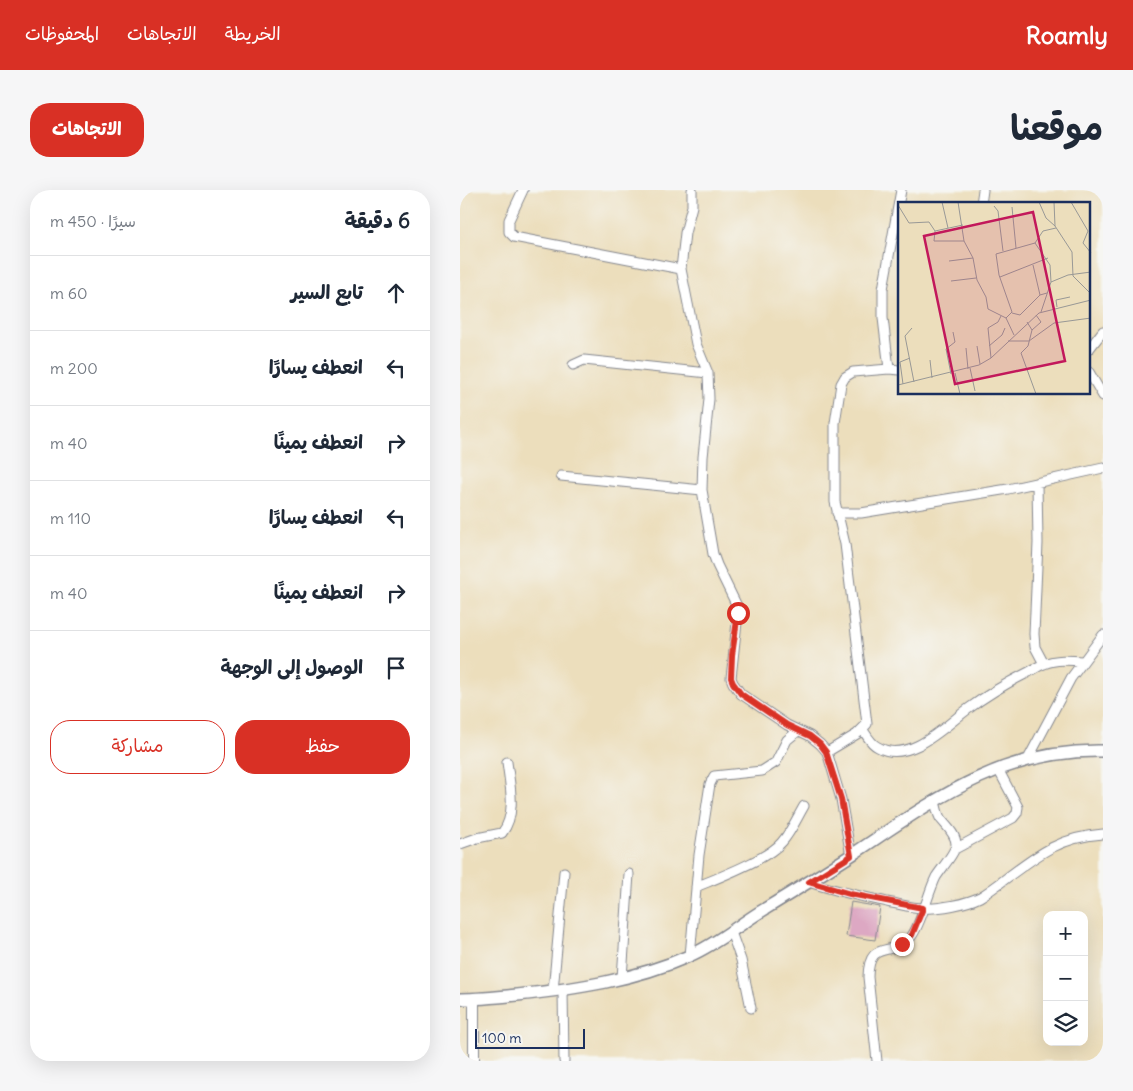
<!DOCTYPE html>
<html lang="ar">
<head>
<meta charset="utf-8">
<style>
	:root { --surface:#fff; --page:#f6f6f7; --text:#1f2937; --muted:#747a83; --line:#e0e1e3; --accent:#d93025 }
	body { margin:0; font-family:Delius,"Playpen Sans Arabic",sans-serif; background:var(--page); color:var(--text); direction:rtl }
	.controls { position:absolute; right:15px; bottom:15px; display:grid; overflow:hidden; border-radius:10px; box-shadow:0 5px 20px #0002 }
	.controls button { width:45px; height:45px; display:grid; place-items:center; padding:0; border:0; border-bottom:1px solid var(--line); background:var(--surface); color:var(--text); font:25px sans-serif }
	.scale { position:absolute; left:15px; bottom:12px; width:110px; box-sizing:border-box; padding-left:5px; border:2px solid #1b2f5e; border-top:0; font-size:14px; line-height:18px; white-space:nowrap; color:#1b2f5e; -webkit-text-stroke:4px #f6f6f2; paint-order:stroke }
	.stop { position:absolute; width:15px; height:15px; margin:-11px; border:4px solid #d93025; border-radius:50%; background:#fff }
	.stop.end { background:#d93025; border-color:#fff; box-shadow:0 1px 5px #0008 }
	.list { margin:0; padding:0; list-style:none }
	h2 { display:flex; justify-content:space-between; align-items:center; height:65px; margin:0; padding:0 20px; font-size:21px }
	h2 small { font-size:16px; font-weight:400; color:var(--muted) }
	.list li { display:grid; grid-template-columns:32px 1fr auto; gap:15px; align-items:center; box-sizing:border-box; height:75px; padding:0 20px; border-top:1px solid var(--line) }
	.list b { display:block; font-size:19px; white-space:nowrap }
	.list em { font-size:16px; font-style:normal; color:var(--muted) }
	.actions { display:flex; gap:10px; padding:15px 20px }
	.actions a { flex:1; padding:11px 0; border:1px solid var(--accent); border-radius:20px; text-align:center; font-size:18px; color:var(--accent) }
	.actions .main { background:var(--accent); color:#fff }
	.icon { flex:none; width:28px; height:28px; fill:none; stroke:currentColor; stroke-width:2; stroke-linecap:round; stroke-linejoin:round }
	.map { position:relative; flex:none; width:643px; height:871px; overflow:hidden; direction:ltr; border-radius:20px }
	header { display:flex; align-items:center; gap:30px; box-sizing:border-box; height:70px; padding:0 25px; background:var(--accent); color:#fff }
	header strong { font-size:24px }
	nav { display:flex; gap:28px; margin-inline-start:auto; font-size:18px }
	.intro { display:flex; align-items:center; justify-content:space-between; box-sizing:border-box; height:120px; padding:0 30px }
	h1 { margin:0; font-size:35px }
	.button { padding:12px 22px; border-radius:20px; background:var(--accent); color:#fff; font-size:18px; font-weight:700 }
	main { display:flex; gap:30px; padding:0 30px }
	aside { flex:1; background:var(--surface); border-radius:20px; box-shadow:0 5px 20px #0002 }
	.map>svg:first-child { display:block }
	.building { fill:#dda8c3 }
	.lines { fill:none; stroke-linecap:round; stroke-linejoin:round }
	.minor-casing { stroke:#84868d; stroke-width:11 }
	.tertiary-casing { stroke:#84868d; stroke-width:12 }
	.secondary-casing { stroke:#84868d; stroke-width:14 }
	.minor { stroke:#fff; stroke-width:9 }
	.tertiary { stroke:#fff; stroke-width:10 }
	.secondary { stroke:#fff; stroke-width:11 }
	.route { stroke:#d93025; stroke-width:6 }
	.inset-road { fill:none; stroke:#989896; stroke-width:1 }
	.view { fill:#c2185b; fill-opacity:0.15; stroke:#c2185b; stroke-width:2.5 }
	.inset-edge { fill:none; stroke:#1b2f5e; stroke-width:2.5 }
</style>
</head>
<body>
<header>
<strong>Roamly</strong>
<nav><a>الخريطة</a><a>الاتجاهات</a><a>المحفوظات</a></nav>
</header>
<div class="intro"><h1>موقعنا</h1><a class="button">الاتجاهات</a></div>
<main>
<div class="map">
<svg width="643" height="871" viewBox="0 0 643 871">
	<rect width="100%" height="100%" fill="#f6f6f2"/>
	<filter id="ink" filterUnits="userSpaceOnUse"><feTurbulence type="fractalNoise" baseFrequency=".02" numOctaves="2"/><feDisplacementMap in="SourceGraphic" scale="10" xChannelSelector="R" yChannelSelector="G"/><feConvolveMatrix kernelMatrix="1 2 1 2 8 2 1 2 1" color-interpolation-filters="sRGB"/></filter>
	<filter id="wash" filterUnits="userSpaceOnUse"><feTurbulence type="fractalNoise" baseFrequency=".0096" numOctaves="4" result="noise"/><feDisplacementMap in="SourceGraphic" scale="20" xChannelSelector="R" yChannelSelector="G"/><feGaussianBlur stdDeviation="1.12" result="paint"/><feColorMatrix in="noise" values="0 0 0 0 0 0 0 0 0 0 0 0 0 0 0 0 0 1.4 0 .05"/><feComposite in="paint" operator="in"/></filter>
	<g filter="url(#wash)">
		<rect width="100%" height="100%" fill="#ecdebc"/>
		<g id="blocks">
			<path class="building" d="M391,712L420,717L415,750L386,746Z"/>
		</g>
	</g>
	<g filter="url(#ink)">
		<use href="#blocks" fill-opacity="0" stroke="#84868d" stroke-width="1"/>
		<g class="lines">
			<g class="minor-casing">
				<path id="minor" d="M63,0L49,30V42L54,47L221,79
					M232,0V16L225,43L221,79L236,154L248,183L249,209L243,267L242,300L253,364L257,375L277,416L278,423L271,488L273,493L281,504L327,535L350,546L360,554L367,562L381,609L391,666
					M521,14L523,0
					M629,159L643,141
					M113,175L124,170L248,183
					M429,179L423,128V99L441,0
					M629,182L643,206
					M101,286L242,300
					M577,293L578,353L574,444L575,457L584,474
					M377,323H401L548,299L643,278
					M403,540C407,546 411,554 418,557C449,575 486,535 508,519C527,505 547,493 567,483C573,480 578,476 584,474C596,469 610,470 622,471
					M367,562L397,544L407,534L385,354L375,312V233L381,194L385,187L393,182L429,179L439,180
					M568,569L611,488L643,445
					M0,654L17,648L42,643C57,624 50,596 47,572
					M495,659L553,628L557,623L558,617L538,579
					M349,692C375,701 400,706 427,712C439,714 452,718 464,718C479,719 506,714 520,707C530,701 539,694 548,687C580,663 601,647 643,644
					M236,697C257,688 308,669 322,652C331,642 337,628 344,616
					M271,742L281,770L291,818
					M230,766L239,665L250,594L254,586L302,581L316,572L327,550L338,541
					M162,788L169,684
					M103,800L104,871
					M93,801L104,682
					M417,871L408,787C409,747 432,769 451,747C461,735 468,703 476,687C481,679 496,662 496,654C496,644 486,636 480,628C477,622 476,616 475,610"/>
			</g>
			<g class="tertiary-casing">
				<path id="tertiary" d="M14,809V871"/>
			</g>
			<g class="secondary-casing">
				<path id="secondary" d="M0,809C19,809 38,807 57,805C115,799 175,790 229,766C255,755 276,737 300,722C331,703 362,684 393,664C473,611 541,559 643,561"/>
			</g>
			<use href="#minor" class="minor"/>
			<use href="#tertiary" class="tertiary"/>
			<use href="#secondary" class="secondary"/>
		</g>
	</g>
	<g class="lines" filter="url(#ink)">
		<path class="route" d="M278,423L272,465L271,488L273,493L281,504L327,535L350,546L360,554L366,562L381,609L391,666L349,692L390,704L463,718L452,745L442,754"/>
	</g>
	<g transform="translate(438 12)">
		<rect width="192" height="192" fill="#ecdebc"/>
		<path class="inset-road" d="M44,0L50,26M60,0L66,39L75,56L79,78L88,95L90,107L108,116L116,133M141,0L148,16L157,24M156,0L157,24L174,50L175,74L193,92M173,0L190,29L185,41L193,51M0,3L11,21L31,20L37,29L36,39H66M96,4L100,9L105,49M114,5L118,46M37,29L65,23M137,41L145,29L158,26M51,59L75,56M135,63L142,93M102,75L150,56M53,79L78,76M153,80L170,73L193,70M159,105L158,98L172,95M114,111L122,113L142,93L149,91M108,116L114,110L101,73L98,52L137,41L152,63L153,80L143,110M129,120L134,128L130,144L123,151L138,192M14,126L7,134L16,180M134,128L143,120L138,113M110,139H131L156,121L193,116M79,144L82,162M91,144L104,133L107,126M68,146L70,167M93,156L90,126L100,120L103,114M32,158L34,176M72,166L77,189M57,171L62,192M53,172L48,147L57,140L55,130M5,182L2,160L12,156M0,183L81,163L93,156L141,111L193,98"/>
		<path class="view" d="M135,10L167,159L57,182L26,34Z"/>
		<rect width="192" height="192" class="inset-edge"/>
	</g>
</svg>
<div class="controls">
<button>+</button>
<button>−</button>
<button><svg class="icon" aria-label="layers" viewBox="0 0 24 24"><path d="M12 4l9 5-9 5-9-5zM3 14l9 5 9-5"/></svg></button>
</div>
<div class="scale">100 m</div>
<div class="stop" style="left:278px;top:423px"></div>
<div class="stop end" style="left:442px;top:754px"></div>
</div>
<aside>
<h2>6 دقيقة<small>سيرًا · 450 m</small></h2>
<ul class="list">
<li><svg class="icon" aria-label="ahead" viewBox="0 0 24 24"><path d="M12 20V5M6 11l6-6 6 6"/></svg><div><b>تابع السير</b></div><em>60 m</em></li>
<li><svg class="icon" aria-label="left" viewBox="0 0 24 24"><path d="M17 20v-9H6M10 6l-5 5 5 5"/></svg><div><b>انعطف يسارًا</b></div><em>200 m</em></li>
<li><svg class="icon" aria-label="right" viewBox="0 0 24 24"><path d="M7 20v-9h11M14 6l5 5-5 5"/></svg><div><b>انعطف يمينًا</b></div><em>40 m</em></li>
<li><svg class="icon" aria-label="left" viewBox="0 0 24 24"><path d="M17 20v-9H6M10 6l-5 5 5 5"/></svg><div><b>انعطف يسارًا</b></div><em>110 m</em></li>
<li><svg class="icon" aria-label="right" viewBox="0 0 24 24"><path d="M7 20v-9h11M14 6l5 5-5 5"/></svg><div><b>انعطف يمينًا</b></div><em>40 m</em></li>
<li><svg class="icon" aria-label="arrive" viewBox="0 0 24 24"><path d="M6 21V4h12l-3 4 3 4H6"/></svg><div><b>الوصول إلى الوجهة</b></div></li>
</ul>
<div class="actions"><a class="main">حفظ</a><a>مشاركة</a></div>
</aside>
</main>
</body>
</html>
